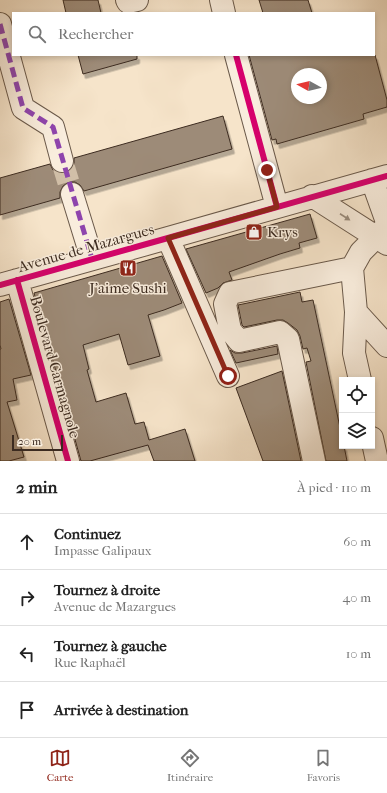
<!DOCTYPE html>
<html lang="fr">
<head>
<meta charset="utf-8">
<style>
	:root { --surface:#fff; --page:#f6f6f6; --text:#222; --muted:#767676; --line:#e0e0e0; --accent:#8f2418 }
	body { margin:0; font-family:"IM FELL French Canon",serif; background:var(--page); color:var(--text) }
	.controls { position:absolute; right:12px; bottom:12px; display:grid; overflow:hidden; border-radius:0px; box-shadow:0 2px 6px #0003 }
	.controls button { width:36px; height:36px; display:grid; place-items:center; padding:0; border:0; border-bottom:1px solid var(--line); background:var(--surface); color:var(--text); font:20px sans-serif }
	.compass { position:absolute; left:291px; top:68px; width:36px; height:36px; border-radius:50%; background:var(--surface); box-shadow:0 2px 6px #0003; rotate:278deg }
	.scale { position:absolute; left:12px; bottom:10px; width:51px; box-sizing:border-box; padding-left:4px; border:2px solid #3c2b20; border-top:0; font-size:11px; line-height:14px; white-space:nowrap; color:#3c2b20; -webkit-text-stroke:3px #f9eddd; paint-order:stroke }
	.stop { position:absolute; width:12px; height:12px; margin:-9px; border:3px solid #8f2418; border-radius:50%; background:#fff }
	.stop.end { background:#8f2418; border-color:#fff; box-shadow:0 1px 4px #0008 }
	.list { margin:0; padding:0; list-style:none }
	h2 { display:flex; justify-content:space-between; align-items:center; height:52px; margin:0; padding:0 16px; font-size:17px }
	h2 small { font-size:13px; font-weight:400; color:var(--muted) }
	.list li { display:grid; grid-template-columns:26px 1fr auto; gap:12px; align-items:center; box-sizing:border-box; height:56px; padding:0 16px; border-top:1px solid var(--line) }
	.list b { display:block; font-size:15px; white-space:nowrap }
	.list p { margin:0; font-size:13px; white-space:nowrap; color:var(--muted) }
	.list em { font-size:13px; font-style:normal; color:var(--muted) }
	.icon { flex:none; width:22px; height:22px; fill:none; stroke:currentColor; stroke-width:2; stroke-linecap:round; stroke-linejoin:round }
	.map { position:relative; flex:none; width:387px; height:461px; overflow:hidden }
	.search { position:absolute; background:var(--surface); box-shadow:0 2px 6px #0003; left:12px; right:12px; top:12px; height:44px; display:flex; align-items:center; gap:10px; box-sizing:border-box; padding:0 14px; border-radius:0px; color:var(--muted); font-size:15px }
	.sheet { height:276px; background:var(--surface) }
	nav { display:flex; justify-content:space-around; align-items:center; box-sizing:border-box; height:56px; border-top:1px solid var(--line); background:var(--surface); font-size:11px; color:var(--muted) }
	nav a { display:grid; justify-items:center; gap:2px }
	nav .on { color:var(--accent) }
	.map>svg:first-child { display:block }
	.building { fill:#9d8b78; stroke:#3c2b20; fill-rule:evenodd; filter:url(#shadow) }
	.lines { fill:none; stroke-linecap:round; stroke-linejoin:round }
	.minor-tunnel { stroke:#d1bfa8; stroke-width:22; stroke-dasharray:22 11; stroke-linecap:butt }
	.minor-casing { stroke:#6a594a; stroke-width:24 }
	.minor { stroke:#f9eddd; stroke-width:22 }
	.quiet { stroke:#8e44ad; stroke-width:5; stroke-dasharray:10 5; stroke-linecap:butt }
	.cycleway-casing { stroke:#f9eddd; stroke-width:8 }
	.cycleway { stroke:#d6006c; stroke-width:6 }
	.oneway { fill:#9a8c7e }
	.route { stroke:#8f2418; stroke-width:5 }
	.labels { text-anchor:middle; stroke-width:3; stroke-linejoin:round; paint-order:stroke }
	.poi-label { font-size:15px; fill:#3c2b20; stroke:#f9eddd; text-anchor:start }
	.street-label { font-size:15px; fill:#3c2b20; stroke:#f9eddd }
</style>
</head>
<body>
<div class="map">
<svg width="387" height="461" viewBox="0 0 387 461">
	<defs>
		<filter id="shadow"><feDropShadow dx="2.5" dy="4.5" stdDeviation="0" flood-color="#0004"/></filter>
	</defs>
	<rect width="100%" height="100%" fill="#f6e4ca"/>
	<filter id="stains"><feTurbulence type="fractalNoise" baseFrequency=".005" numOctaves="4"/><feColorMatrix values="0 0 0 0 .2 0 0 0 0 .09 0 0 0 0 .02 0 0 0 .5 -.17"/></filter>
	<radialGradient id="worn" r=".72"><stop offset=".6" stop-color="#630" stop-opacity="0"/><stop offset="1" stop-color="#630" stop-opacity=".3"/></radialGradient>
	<path class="building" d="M63,0H98L101,13H66Z
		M259,0H308L312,13H263Z
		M78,55H137V59L83,74Z
		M249,55H375L387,100V107L363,114L364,119L277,144L276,139L272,140ZM297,74H321V98H297Z
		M223,116L232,149L84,191L80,185L75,182H69L63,186L60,192V198L0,215V178L50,164L53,170L58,173H66L71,170L74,165V158Z
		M310,214L317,238L299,243L300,248L280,254L229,272L232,280L223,283L218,288L206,293L186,249Z
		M162,256L182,303L164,310L148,315L160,356L128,365L119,334L83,345L89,369L87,370L96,402L126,393L135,424L144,422L149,440L185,429L195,461H154L148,445L90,461H81L34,293Z
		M300,292L302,302L313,300L342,437V446H344L347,461H326L306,362L311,361L307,348L303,349L300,336L297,330L288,323L283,320H277L244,327L242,325L238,305Z
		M9,299L31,375L13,379L17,400L7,402L24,457L9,461H0V349H1L0,345V302Z
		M277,346L278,354L236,363L230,350L235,353H242Z
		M282,371L301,461H263L236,388Z"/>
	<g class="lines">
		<path class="minor-tunnel" d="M62,161L72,194"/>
		<g class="minor-casing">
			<path id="minor" d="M127,0L128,2L137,0
				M221,0L224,13
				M0,24L23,108L53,127L62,161
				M236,55L277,207
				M372,180L387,222
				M72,194L92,259
				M312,196L387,244
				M168,238L228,376
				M17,280L68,461
				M0,285L168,238L387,176
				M356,312L387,346
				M360,380L354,353L356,312L352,268L361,252L387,226
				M372,438L377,461
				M314,461L288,339L280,332L239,341L230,330L225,304L230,293L352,268"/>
		</g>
		<use href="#minor" class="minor"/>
		<path class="quiet" d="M0,24L23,108L53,127L92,259"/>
		<g class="cycleway-casing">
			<path id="cycleway" d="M236,55L277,207
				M17,280L68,461
				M0,285L168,238L387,176"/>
		</g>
		<use href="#cycleway" class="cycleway"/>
	</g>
	<defs><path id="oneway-solid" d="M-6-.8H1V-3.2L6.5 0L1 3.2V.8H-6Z"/></defs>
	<use class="oneway" href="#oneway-solid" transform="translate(345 217) rotate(33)"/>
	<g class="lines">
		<path class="route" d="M228,376L168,238L277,207L267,170"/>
	</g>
	<defs>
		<g id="shop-square" transform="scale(0.9)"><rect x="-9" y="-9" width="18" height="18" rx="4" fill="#8f2418" stroke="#f9eddd"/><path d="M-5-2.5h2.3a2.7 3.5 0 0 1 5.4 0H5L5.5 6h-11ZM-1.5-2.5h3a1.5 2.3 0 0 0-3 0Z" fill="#fff"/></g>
		<g id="restaurant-square" transform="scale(0.9)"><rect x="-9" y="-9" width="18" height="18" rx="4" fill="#8f2418" stroke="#f9eddd"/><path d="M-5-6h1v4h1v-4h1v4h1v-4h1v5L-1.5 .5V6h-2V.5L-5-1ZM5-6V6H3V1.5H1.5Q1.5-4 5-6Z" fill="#fff"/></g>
	</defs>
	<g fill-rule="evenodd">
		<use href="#shop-square" x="254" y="232"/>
		<use href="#restaurant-square" x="128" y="268"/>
	</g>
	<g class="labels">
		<g class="poi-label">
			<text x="267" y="237">Krys</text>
			<text x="128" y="293" text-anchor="middle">J'aime Sushi</text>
		</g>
		<g class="street-label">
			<text transform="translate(86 248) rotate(-16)" y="5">Avenue de Mazargues</text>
			<text transform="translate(55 367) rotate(74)" y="5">Boulevard Carmagnole</text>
		</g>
	</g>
	<rect width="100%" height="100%" filter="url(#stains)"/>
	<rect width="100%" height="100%" fill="url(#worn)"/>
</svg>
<div class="controls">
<button><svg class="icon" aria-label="locate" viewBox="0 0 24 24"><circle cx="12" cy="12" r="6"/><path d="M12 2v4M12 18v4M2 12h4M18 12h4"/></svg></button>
<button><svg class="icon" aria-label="layers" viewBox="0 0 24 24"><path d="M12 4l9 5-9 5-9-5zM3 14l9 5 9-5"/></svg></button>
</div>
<svg class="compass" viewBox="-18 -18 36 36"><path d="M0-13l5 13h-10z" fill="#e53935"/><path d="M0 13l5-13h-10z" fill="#767676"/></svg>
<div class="scale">20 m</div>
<div class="stop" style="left:228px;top:376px"></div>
<div class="stop end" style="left:267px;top:170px"></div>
<div class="search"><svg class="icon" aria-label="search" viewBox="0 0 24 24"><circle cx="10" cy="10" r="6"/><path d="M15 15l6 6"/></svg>Rechercher</div>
</div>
<section class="sheet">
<h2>2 min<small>À pied · 110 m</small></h2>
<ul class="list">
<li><svg class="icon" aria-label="ahead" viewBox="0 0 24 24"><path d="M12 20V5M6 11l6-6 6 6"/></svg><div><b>Continuez</b><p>Impasse Galipaux</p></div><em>60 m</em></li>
<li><svg class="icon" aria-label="right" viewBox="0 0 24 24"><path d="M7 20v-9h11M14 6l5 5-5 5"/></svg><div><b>Tournez à droite</b><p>Avenue de Mazargues</p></div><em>40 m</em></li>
<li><svg class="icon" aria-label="left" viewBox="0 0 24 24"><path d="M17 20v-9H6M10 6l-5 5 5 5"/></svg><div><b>Tournez à gauche</b><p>Rue Raphaël</p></div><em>10 m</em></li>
<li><svg class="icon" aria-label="arrive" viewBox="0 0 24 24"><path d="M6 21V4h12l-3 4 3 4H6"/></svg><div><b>Arrivée à destination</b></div></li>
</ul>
</section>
<nav>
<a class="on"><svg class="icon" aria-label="map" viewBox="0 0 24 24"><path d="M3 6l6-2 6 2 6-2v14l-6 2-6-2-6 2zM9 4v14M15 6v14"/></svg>Carte</a>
<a><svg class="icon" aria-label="directions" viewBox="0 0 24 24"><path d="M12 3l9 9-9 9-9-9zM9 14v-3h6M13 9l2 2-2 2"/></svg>Itinéraire</a>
<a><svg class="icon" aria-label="saved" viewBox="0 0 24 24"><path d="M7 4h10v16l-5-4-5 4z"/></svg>Favoris</a>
</nav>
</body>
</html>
